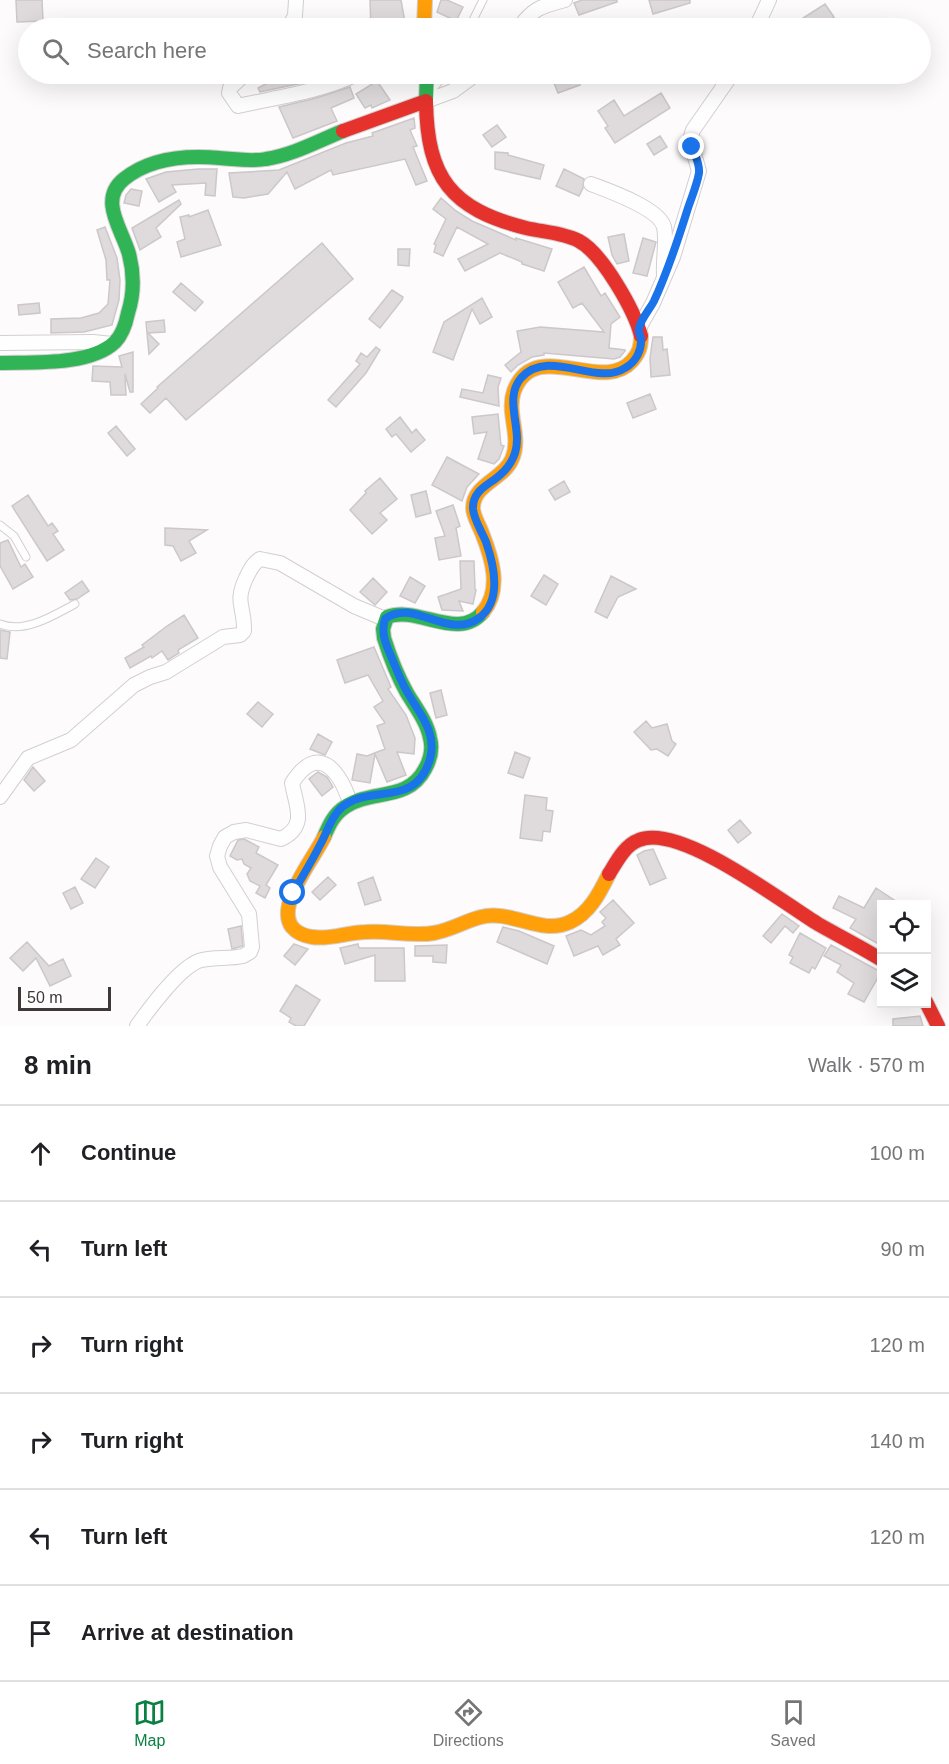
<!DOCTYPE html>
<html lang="en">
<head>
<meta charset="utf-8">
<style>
	:root { --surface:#fff; --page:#f6f6f6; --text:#202124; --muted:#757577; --line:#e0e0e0; --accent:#0b8043 }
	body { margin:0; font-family:Helvetica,sans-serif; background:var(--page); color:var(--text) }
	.controls { position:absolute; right:18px; bottom:18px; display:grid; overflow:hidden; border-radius:0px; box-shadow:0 6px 24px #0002 }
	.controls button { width:54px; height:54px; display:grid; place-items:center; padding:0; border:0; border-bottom:2px solid var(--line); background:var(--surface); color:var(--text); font:30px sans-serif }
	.scale { position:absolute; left:18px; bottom:15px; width:93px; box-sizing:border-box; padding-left:6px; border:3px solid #3f3839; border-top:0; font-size:16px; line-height:21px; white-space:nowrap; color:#3f3839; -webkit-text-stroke:4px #fff; paint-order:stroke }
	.stop { position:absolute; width:18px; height:18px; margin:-14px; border:4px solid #1a73e8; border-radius:50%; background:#fff }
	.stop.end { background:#1a73e8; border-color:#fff; box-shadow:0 2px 6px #0008 }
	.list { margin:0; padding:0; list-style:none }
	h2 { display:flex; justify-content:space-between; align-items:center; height:78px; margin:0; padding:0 24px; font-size:26px }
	h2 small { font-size:20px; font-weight:400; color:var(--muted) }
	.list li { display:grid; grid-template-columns:39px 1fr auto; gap:18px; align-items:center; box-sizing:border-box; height:96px; padding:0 24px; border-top:2px solid var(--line) }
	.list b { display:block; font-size:22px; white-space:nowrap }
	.list em { font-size:20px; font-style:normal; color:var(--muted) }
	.icon { flex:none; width:33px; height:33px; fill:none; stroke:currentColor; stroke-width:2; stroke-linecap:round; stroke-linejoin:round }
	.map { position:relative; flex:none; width:949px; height:1026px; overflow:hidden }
	.search { position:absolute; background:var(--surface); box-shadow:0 6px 24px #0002; left:18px; right:18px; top:18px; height:66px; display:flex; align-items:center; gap:15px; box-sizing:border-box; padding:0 21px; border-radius:33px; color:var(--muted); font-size:22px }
	.sheet { height:654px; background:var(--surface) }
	nav { display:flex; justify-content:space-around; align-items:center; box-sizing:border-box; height:84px; border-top:2px solid var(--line); background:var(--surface); font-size:16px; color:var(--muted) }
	nav a { display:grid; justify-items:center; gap:3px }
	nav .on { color:var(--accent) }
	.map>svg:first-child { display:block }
	.building { fill:#dfdbdc; stroke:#ccc7c8; stroke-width:1.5 }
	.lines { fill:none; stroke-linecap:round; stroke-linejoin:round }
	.lane-casing { stroke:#d3cfd0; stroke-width:9 }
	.street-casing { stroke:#d3cfd0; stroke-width:16 }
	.fast-casing { stroke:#d3cfd0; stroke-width:16 }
	.slow-casing { stroke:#d3cfd0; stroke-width:16 }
	.jam-casing { stroke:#d3cfd0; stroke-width:16 }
	.lane { stroke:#fffeff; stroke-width:7 }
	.street { stroke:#fffeff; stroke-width:14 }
	.fast { stroke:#30b455; stroke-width:14 }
	.slow { stroke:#ff9f0a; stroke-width:14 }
	.jam { stroke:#e5322d; stroke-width:14 }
	.route { stroke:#1a73e8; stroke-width:8 }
</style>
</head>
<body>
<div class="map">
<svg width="949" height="1026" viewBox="0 0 949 1026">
	<rect width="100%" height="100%" fill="#fdfbfc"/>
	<path class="building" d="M16,0H42L43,21L17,22Z
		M370,0H401L406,28H371Z
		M441,0H447L463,7L456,21L437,12Z
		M582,0H617V2L579,15L574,3Z
		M649,0H690V3L653,14Z
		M825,4L834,17L817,28H806L800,20Z
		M284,74H308L312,81L260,92L258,88Z
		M563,74H576L580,85L558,93L552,78Z
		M377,81L390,100L372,108L371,105L365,108L356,94Z
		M350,87L354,98L331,108L337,121L293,138L279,107L316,98Z
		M661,93L670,108L615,143L605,128L608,126L598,111L614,100L624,116Z
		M414,118L415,128L410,130L417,146L413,147L427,181L416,185L405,159L333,175L331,170L295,189L287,172L268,194L244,198L233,197L229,173L279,170L346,143L373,136L372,133Z
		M497,125L506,137L492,147L483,135Z
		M660,136L667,147L654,155L647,144Z
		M495,152L508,153V155L544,165L540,179L495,169Z
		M198,169H217L215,196L205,195L206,183L172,185L176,192L159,202L146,179L166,172Z
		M564,169L584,179L583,188L579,196L556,186Z
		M131,189L142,191L139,206L124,203L126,195Z
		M441,198L456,211L472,221L516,240V238L552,249L544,271L522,264V262L500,253L465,271L458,259L488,244L457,227L443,256L434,252L436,245L434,244L446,219L433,209Z
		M179,200L181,204L156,228L161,237L140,250L132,228Z
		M208,210L221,245L181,257L177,242L185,239L180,217L189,215V217Z
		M105,227L117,258L120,280L119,300L112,325L84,332L51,333V319L81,318L99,313L108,304L110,280H107L106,260L97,230Z
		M624,234L629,261L617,264L612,255L608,237Z
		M643,238L656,242L647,276L633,273Z
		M322,243L353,279L186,420L166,398L150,413L141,404L158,388L157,387Z
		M398,249H410L409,266L398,265Z
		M584,267L601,296L605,293L620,317L611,324L609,348L625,350V351L620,357L614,359L544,353V355L532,357L518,365L511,372L505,365L521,352L517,331L540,327L604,332L582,303L573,308L558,282Z
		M181,283L203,302L195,311L173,292Z
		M392,290L403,297L402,300L380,328L369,319Z
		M482,298L492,317L480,324L472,309L453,360L433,352L444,322Z
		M39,303L40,313L19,315L18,305Z
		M164,320L165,332L148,333L159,344L149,354L146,322Z
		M653,337H662L663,350L667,349L670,375L651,377L650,358Z
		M376,347L380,350L366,373L336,407L328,400L360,364L356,361L361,353L367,357Z
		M133,352V392H130L125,374L126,395H111L110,382L92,381L93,366L122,367L119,356Z
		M488,375L501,378L498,387L499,406L460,397L462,389L483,393Z
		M650,394L656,409L633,418L627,403Z
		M498,414L501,445L504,446L499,459L494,464L478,459L487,432L474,434L472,417Z
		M400,417L412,433L416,429L425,440L411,452L396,434L392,437L386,429Z
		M116,426L135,449L127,456L108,433Z
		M447,457L479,474L467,487L462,501L432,485Z
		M380,478L397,499L380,513L387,520L372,534L350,510L366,493L365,491Z
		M564,481L570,492L555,500L549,490Z
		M426,491L431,513L416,517L411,495Z
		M28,495L48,526L52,523L58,531L53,534L64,550L47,561L12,506Z
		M453,505L460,526L456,528L461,556L439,560L435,538L445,536L436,511Z
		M165,528L207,530L189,541L196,553L181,561L173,546L165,545Z
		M8,540L21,567L25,564L33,577L13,589L0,566V543Z
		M460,561H474L475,589L476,590L473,604L459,601L463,611L442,610L438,597L461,589Z
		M544,575L558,584L546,605L531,596Z
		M611,576L636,589L618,597L607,618L595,612Z
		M410,577L425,586L415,603L400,596Z
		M373,578L387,592L375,605L360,592Z
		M82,581L89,591L77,599L70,600L65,593Z
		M184,615L198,638L178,650L179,653L168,660L162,651L152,658L151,656L130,668L125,658L144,647L142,645L167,626Z
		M0,630L10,632L7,659L0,658Z
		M374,647L391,687L388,689L406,715L415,738L414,754L397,752L406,775L387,782L375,754L370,783L352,780L357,754L367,756L385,749L377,726L385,723L374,707L383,701L368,675L345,683L337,660Z
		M441,690L447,715L436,718L430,693Z
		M258,702L273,714L262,727L247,714Z
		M646,721L652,728L667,724L672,741L676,744L668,756L657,749L651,750L634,732Z
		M318,734L332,742L325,755L310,749Z
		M515,752L530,758L523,778L508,773Z
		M33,767L45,781L34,791L24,780Z
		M318,772L327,777L333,787L322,796L309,779Z
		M525,795L547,798L546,810L553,811L550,832L543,831L542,841L520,838Z
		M740,820L751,833L738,843L728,830Z
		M244,839L259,847L256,853L278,865L266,885L270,888L265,898L256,893L260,886L250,881L247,874L251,868L244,864L242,859L237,860L230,856L238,840Z
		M653,849L666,878L650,885L637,855L644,851Z
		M96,858L109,867L95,888L81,879Z
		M328,877L336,885L320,900L312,892Z
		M373,877L381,900L365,905L358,883Z
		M75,887L83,903L71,909L63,893Z
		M876,888L900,904H882V946L850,928L856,919L833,908L839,896L864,908Z
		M613,900L634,923L616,939L620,945L603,955L598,946L574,956L566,936L581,930L591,935L605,926L602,922L606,918L600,912Z
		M782,914L799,926L793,933L785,926L771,943L763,936Z
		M241,926L243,946L232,949L228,929Z
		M503,927L519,931L554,946L547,964L497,942Z
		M800,933L826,948L815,969L812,967L809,973L790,963L793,957L789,955Z
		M27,942L49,966L63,959L71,976L50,986L36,958L23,971L10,958Z
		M294,944L308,949L295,965L284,956Z
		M358,944L359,948H404L405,981H375V955L345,964L340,948Z
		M447,945L446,963L433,962V956H415V946Z
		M831,945L881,972L864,1002L848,994L854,983L837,972L841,965L824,956Z
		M296,985L320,1000L304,1026H296L289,1022L291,1018L280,1011Z
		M920,1016L923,1026H893V1019Z"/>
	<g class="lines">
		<g class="lane-casing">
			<path id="lane" d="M469,28L483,0
				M431,91L445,74
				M0,525L14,536L26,557
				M0,624C25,634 54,615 75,604"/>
		</g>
		<g class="street-casing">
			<path id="street" d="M288,28L295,16L296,0
				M519,28C533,8 542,6 565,0
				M756,28L769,0
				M245,74L230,88L229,93L238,106C278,97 320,92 357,74
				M426,101L453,91L476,74
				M591,184C609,191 659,208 664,227C667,241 663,259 664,275
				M639,328L653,303L673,257L699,171L690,140L693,130L732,74
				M0,343L93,342L112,344
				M0,797L28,758L71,740L134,685L150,677L166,672L223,637L240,635L244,631C245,606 234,604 246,578C250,570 253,563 260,559L280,563L354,606L385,619
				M137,1026C149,1009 182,964 202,960C215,957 230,959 243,956L250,952L252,947L249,914L220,867L217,856L220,846L225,837L234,832L246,830L281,839C308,826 296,806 292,783C318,742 339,770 350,802"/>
		</g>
		<g class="fast-casing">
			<path id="fast" d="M426,101L427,74
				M0,363C32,362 90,366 115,342C123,334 126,323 128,313C134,294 134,273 129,254C122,229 98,200 124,179C151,157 188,155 220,158C236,159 251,162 266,159C293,155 318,141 343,131
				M324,837C329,825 334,814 345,807C371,789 408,802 425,769C430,760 433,749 430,738C427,722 416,708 407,693C398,677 390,657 384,638L383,629L387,617C418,605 458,642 483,612"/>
		</g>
		<g class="slow-casing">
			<path id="slow" d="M424,28L425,0
				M483,612C502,589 492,558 482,533C479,525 473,516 473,508C473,484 504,479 512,459C522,437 506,413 514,391C535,336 602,395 632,361C639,353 641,347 641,336
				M324,837C315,857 275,905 292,927C297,933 305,936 312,937C330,940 348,932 366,932C389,930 411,937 434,933C451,930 465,921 481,917C511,909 541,936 570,922C590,913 600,892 609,874"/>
		</g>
		<g class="jam-casing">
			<path id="jam" d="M343,131L426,101C427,178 451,209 526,228C543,232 564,233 579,241C602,253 635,311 641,336
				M609,874C617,861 625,845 639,840C680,823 782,902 818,924C839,936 861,947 882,960
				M926,1002L938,1026"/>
		</g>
		<use href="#lane" class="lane"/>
		<use href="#street" class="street"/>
		<use href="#fast" class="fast"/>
		<use href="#slow" class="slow"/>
		<use href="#jam" class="jam"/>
	</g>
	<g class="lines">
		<path class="route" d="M293,893C302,877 312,861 320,845C327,833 330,819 340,809C369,782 415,810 430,759C438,731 417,711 405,688C399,677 395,665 390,654C385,642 381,632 385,619C413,597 448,641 479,618C502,601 494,565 486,542C482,532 474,520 473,509C472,490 489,485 500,475C507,469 512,462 515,453C523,429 503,399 521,378C549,347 596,387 625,368C636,362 642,350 641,338C640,335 638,332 639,329C640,320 650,309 654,301C668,271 678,240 688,208C692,196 697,185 699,173C700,164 695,155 692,147"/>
	</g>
</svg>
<div class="controls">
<button><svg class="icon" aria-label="locate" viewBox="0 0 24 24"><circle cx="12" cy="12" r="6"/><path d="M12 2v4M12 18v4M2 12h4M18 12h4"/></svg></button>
<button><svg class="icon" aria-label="layers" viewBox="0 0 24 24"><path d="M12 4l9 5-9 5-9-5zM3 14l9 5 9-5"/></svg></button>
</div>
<div class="scale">50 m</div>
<div class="stop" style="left:293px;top:893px"></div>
<div class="stop end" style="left:692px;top:147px"></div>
<div class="search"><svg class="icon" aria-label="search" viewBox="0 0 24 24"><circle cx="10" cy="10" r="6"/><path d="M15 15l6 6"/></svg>Search here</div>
</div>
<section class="sheet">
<h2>8 min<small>Walk · 570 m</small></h2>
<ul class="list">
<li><svg class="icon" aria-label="ahead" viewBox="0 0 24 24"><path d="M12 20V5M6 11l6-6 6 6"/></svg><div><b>Continue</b></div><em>100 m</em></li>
<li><svg class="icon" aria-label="left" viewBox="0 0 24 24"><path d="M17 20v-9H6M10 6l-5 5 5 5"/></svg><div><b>Turn left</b></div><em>90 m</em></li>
<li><svg class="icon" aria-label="right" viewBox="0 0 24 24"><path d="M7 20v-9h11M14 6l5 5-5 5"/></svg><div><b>Turn right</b></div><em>120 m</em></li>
<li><svg class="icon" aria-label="right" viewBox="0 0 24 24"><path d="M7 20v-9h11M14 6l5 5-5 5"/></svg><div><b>Turn right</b></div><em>140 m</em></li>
<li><svg class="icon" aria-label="left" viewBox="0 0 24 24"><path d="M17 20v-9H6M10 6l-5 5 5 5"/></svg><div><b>Turn left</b></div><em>120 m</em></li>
<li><svg class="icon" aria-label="arrive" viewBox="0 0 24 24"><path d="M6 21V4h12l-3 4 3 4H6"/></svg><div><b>Arrive at destination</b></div></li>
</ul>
</section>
<nav>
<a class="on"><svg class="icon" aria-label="map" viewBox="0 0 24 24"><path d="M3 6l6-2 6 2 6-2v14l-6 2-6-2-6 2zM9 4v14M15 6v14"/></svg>Map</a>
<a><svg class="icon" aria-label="directions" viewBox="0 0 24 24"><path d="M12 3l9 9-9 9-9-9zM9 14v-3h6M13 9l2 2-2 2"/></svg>Directions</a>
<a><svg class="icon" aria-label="saved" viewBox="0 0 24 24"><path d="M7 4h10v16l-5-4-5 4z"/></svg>Saved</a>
</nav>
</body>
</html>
